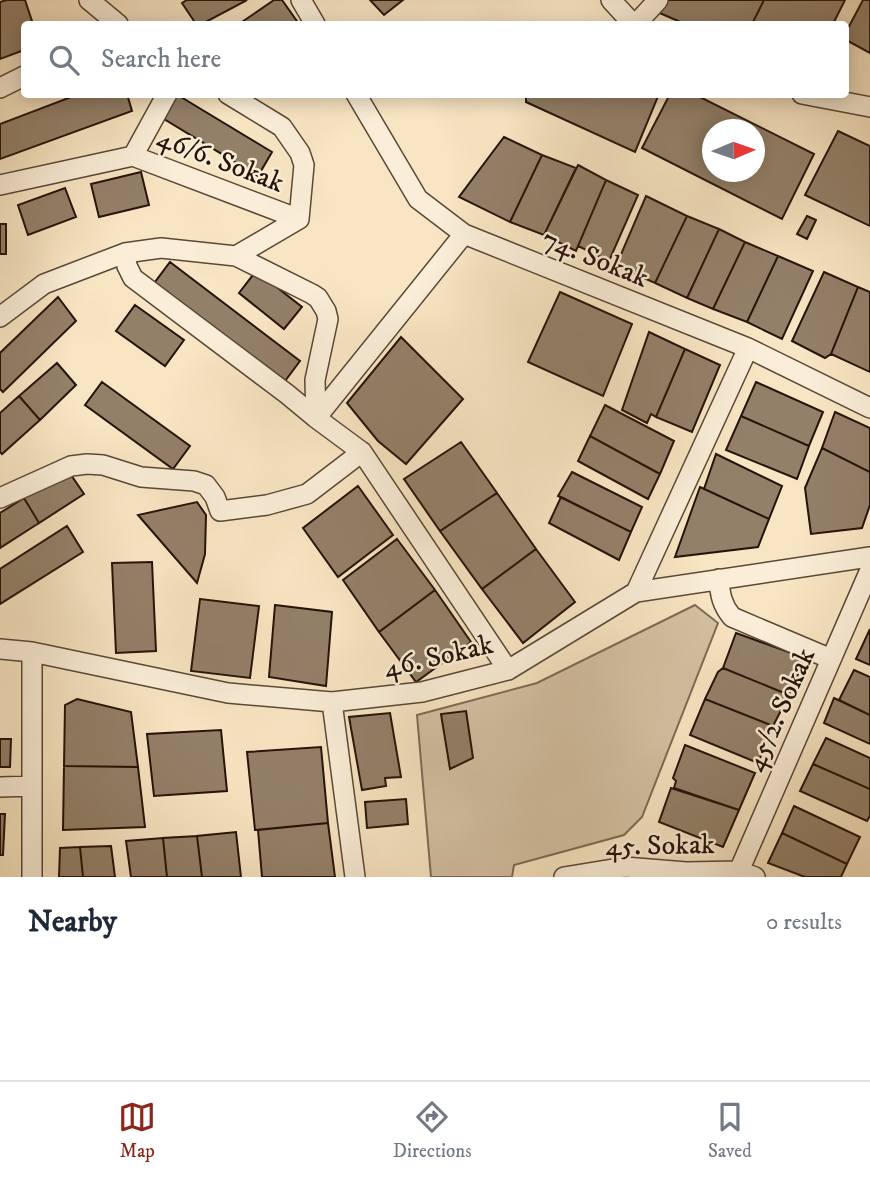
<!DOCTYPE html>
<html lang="en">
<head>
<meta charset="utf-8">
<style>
	:root { --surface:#fff; --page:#f6f6f7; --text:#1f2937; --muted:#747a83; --line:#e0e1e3; --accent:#8f2418 }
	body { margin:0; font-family:"IM FELL DW Pica",serif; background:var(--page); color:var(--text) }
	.compass { position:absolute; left:702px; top:119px; width:63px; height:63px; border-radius:50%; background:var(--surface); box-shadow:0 4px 18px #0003; rotate:88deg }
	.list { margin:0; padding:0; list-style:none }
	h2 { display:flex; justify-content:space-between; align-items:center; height:91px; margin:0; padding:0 28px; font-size:30px }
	h2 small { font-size:23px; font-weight:400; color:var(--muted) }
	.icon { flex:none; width:38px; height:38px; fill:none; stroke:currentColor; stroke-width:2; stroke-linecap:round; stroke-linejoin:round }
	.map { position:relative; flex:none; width:870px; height:877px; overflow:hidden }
	.search { position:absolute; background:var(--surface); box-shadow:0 4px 18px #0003; left:21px; right:21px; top:21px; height:77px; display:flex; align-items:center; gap:18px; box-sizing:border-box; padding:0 24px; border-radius:7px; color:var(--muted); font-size:26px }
	.sheet { height:203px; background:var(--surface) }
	nav { display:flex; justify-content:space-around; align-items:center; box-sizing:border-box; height:98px; border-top:2px solid var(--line); background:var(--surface); font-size:19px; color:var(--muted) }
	nav a { display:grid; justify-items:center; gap:4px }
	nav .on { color:var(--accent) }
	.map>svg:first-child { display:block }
	.green { fill:#d4c1a3; stroke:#7d6a55; stroke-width:2 }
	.building { fill:#938069; stroke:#261307; stroke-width:2; fill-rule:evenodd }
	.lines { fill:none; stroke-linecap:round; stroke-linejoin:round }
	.minor-casing { stroke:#5a4836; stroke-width:22 }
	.minor { stroke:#faeed8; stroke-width:19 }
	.labels { text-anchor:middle; stroke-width:5; stroke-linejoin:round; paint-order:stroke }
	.street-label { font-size:28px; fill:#261307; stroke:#faeed8 }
</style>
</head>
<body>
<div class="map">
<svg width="870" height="877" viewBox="0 0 870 877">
	<rect width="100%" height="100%" fill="#f8e5c3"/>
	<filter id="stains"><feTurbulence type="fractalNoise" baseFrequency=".00286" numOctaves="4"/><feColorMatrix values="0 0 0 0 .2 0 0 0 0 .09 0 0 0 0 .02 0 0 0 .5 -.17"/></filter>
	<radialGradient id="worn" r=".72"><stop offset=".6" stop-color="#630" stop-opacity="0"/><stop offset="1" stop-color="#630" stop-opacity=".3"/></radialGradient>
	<path class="green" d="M695,605L718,623L642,817L624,835L514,865L512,877H431L417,715L537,683Z"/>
	<path class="building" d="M7,0H25L33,24H24V50L0,59V2Z
		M187,0H247L202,24H196L182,3Z
		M274,0H282L299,24H239Z
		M370,0H403L384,15Z
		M664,0H764L752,24H685L655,11Z
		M764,0H845L833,24H752Z
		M863,0H870V53L846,40V32Z
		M79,94H127L132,111L0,159V124Z
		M176,94L272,152L258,176L159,116Z
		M526,94H659L635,152L526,102Z
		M670,94H694L814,154L782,219L642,148ZM712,130H754V172H712Z
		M838,131L870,146V226L805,195Z
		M504,137L542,155L510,222L459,197Z
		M542,155L576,168L544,235L510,222Z
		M578,165L606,180L576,251L544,235Z
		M141,172L149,205L99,217L91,184Z
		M606,180L638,195L609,261L578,246Z
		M65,188L76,217L28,235L18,205Z
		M646,196L687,216L655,283L616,266Z
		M687,216L719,229L687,298L655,283Z
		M807,216L816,220L807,239L797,234Z
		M0,224H6V254H0Z
		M719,229L745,242L713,309L687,298Z
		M745,242L778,256L747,322L713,309Z
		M778,256L813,271L782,339L747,322Z
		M170,262L300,361L282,385L152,286Z
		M256,271L302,307L284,329L239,293Z
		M824,272L858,287L831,354L825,358L792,341Z
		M858,287L870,292V372L831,354Z
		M560,292L632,324L603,396L528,362Z
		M58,297L76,321L3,392L0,389V353Z
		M135,305L184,340L165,366L116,331Z
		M649,332L685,349L656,417L651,414L647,423L622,410Z
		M401,337L463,399L406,464L378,441L347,403Z
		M685,349L720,365L692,432L656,417Z
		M57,363L76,385L40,420L19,396Z
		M102,382L190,446L173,469L85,405Z
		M756,382L823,412L809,446L741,416Z
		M19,396L40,420L2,454L0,452V413Z
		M605,405L674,441L660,474L590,436Z
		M835,412L870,428V472L822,448Z
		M741,416L809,446L797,479L726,450Z
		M590,436L660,474L648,499L578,461Z
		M461,442L497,493L440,531L404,479Z
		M822,448L870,472V505L862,528L811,534L805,488Z
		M716,454L782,486L769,519L704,489Z
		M67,469L84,494L39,523L24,498Z
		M572,472L642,507L631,532L558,496Z
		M358,486L393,535L338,577L303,528Z
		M700,487L769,519L758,547L675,557Z
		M497,493L536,549L482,589L440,531Z
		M561,497L631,532L619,560L549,523Z
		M24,498L39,523L0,548V513Z
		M197,502L206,515L205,554L197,583L138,515Z
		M67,526L83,552L0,604V569Z
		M397,539L435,590L379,632L343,580Z
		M536,549L575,602L523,643L482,589Z
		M152,562L156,651L116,653L112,563Z
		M435,590L471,642L416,682L379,632Z
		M200,599L259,606L250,678L191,671Z
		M275,605L332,612L326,686L269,677Z
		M870,629V665L856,659Z
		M736,633L805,658L789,695L723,668Z
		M723,668L789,695L773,726L705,699L718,672Z
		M854,670L870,677V715L839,700Z
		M834,698L870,715V744L824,723Z
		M77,699L131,712L138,767L64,766L65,705Z
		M705,699L773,726L758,763L690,735Z
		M466,711L473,758L450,769L441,714Z
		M390,713L401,777L385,778L386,786L362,790L349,717Z
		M221,730L227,791L154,796L147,734Z
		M826,738L870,758V789L813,764Z
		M0,739H11L10,767H0Z
		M685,745L755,773L739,810L674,788L676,781L673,778Z
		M321,747L328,823L255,830L247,752Z
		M813,764L870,789V816L867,821L800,791Z
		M64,766L138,767L145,827L63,830Z
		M671,788L739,810L723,847L659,822Z
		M406,799L408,824L367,828L365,802Z
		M794,806L860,837L847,864L782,833Z
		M0,814H5L3,855H0Z
		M328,823L335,877H262L258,830Z
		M236,832L241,877H202L197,836Z
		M782,833L847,864L841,877H805L768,863Z
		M197,836L202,877H167L163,838Z
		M163,838L167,877H131L126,841Z
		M111,846L115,877H83L80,847Z
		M80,847L83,877H59L60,848Z"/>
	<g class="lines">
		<g class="minor-casing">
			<path id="minor" d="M89,0L118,24
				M301,0L315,24
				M611,0L633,24
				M636,24L658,0
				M0,88L24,76
				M356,94L418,199L464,234L748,348L870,408
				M802,94L870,107
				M133,156L167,94
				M0,185L133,156L299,219
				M125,253L127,266L133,278L287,394L316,418L464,234
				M236,256L312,294L318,298L326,311L328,319L315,380L316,418L362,452L508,670
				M0,317L44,284L125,253L161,248L236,256L299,219L304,165L300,153L282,127L228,94
				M0,498L71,466L87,464L103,465L141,477L194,481L206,485L215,497L220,511L267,505L307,494L362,452
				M719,579C720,595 722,605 732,617L831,659
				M636,592L748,348
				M0,649L32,652L228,693L332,702L422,692L508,670L636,592L870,557
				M32,652V877
				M332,702L355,877
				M0,787L32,786
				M739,871L870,570
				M564,877L625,867L686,872L739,871L755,877"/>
		</g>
		<use href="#minor" class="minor"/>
	</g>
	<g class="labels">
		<g class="street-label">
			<text transform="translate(221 159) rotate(21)" y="10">46/6. Sokak</text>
			<text transform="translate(596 257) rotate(22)" y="10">74. Sokak</text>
			<text transform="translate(438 655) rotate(-13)" y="10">46. Sokak</text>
			<text transform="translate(779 709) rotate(-66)" y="10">45/2. Sokak</text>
			<text transform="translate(660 844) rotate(-1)" y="10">45. Sokak</text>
		</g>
	</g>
	<rect width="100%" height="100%" filter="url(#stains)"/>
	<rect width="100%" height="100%" fill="url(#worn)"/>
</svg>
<svg class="compass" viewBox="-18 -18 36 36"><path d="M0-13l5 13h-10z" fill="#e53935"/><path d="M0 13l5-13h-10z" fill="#747a83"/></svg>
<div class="search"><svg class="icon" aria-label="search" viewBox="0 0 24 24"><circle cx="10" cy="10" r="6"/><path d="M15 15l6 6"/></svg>Search here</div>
</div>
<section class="sheet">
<h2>Nearby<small>0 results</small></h2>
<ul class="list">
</ul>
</section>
<nav>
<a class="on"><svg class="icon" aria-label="map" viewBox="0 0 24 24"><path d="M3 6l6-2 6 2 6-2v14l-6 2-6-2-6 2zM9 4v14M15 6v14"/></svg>Map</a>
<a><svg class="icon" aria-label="directions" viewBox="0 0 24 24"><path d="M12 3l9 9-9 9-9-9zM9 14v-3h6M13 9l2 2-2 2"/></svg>Directions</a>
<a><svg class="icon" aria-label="saved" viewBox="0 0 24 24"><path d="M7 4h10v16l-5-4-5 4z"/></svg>Saved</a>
</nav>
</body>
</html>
